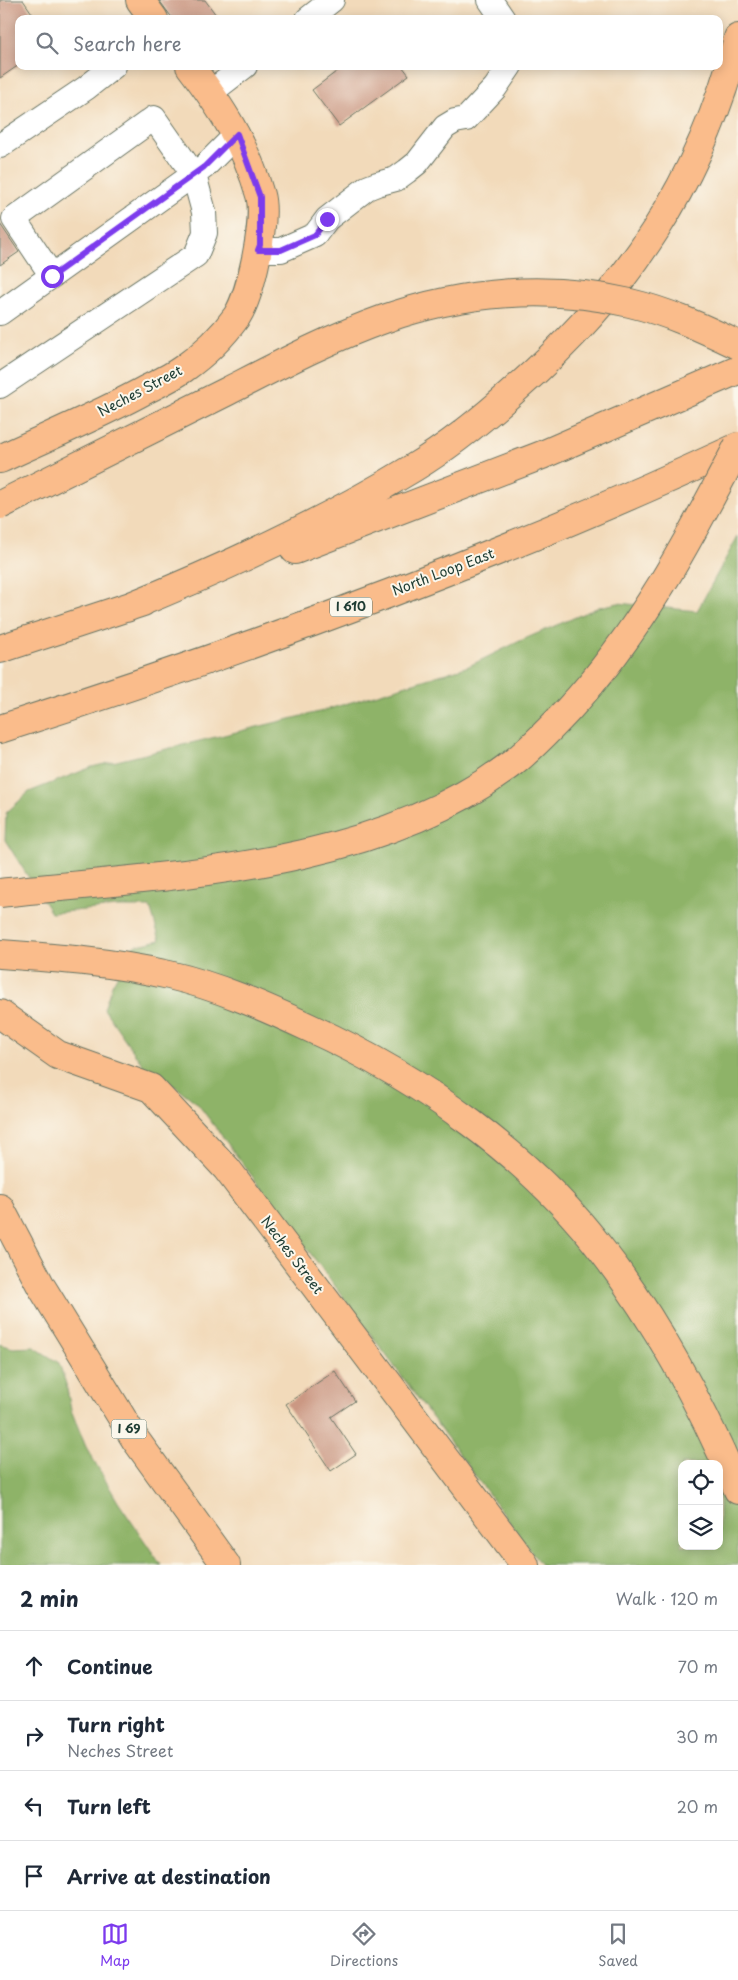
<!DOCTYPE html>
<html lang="en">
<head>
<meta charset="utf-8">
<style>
	:root { --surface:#fff; --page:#f2f2f3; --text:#1f2937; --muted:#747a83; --line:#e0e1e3; --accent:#7c3aed }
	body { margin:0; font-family:"Playpen Sans",sans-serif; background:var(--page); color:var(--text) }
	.controls { position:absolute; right:15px; bottom:15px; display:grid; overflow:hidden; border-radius:10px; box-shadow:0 2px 12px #0003 }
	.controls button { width:45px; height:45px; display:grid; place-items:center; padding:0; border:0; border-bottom:1px solid var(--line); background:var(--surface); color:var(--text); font:25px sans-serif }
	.stop { position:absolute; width:15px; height:15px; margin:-11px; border:4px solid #7c3aed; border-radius:50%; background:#fff }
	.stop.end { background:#7c3aed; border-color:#fff; box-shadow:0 1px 5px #0008 }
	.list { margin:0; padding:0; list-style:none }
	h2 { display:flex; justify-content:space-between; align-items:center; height:65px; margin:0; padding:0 20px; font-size:21px }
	h2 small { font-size:16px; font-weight:400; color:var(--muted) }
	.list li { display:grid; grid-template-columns:32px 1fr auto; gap:15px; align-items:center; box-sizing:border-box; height:70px; padding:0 20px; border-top:1px solid var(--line) }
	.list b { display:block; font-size:19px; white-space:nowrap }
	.list p { margin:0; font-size:16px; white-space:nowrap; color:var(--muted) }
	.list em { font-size:16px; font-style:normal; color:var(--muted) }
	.icon { flex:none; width:28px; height:28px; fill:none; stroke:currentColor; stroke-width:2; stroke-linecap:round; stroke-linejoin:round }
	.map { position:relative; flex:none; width:738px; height:1565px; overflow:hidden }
	.search { position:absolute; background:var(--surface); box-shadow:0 2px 12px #0003; left:15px; right:15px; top:15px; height:55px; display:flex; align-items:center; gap:12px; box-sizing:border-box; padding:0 18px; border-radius:10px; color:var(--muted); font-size:19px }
	.sheet { height:345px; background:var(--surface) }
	nav { display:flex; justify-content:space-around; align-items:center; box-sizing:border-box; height:70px; border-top:1px solid var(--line); background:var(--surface); font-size:14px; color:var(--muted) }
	nav a { display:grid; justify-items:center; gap:2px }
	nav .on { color:var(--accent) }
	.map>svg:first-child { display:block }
	.forest { fill:#8eb368; stroke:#56784e; fill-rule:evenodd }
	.building { fill:#cb9883 }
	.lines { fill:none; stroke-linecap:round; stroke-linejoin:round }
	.minor-casing { stroke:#697463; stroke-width:26 }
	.major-casing { stroke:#697463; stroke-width:30 }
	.highway-casing { stroke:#697463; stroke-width:30 }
	.minor { stroke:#fff; stroke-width:24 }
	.major { stroke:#fabc8b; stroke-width:28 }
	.highway { stroke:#fabc8b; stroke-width:28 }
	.highway-bridge-casing { stroke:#697463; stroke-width:30; stroke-linecap:butt }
	.highway-bridge { stroke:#fabc8b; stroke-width:28 }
	.route { stroke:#7c3aed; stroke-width:6 }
	.labels { text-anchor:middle; stroke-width:4; stroke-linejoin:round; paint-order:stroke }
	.shield { fill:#fbf7ec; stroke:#61756b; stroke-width:1 }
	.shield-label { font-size:12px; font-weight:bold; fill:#1f3d34 }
	.street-label { font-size:14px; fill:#1f3d34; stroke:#fbf7ec }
</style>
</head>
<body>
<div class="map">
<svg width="738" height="1565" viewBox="0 0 738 1565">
	<rect width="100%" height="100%" fill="#fbf7ec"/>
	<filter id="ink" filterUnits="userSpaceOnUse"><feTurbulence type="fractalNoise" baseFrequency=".02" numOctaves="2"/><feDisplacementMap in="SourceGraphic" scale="10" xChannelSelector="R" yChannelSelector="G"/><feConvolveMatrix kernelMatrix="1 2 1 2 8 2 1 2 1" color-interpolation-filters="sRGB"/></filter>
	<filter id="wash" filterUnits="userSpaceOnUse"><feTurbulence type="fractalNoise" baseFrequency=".0096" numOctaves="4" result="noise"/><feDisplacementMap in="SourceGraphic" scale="20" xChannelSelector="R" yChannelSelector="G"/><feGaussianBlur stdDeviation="1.12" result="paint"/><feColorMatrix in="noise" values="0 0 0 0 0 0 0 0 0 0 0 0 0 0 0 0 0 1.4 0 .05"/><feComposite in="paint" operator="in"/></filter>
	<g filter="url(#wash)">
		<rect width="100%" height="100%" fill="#f2daba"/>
		<path class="forest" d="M738,536V1565H541L335,1286L197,1103L176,1087L149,1074L104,1009L112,985L134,946L160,940L150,907H117L51,913L5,840L6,813L29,792L92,767L319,712L469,666L522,640L599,607L618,603L697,611ZM682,1464H719V1546H682Z
			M0,1344L13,1348L34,1347L59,1363L66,1384L71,1410L86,1447L118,1502L161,1565H0Z"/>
		<g id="blocks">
			<path class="building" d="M0,0H23L36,19H19V65L0,78Z
				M159,0H205L219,19H173Z
				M344,66H402L409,75L339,126L312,90Z
				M0,224L19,252L0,265Z
				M335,1371L355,1401L331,1417L356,1454L331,1471L286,1404Z"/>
		</g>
	</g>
	<g filter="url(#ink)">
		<use href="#blocks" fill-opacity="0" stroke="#697463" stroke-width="1"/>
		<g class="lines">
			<g class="minor-casing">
				<path id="minor" d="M490,0L503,19
					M308,19L332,0
					M210,93L245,66
					M0,146L86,88L114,66
					M258,250H281L315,235L327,219L367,188L377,184L396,179L407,171L417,163L445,127L455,121L466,119L495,88L510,66
					M0,313L204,167L237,134
					M0,386L196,255L205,233L204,212L194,175L154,118L14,219L52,276"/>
			</g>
			<g class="major-casing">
				<path id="major" d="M140,0L154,19
					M0,459C49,436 100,415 147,389C159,383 172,377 183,369C203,355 223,336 237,316C251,294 267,220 260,195C246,145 221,107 190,66
					M0,1014L58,1055L151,1088L227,1169L525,1565"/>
			</g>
			<g class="highway-casing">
				<path id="highway" d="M295,550L542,455L738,370
					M126,608C225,568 323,523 413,468C451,445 485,417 517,388C629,290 700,182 738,38
					M0,649L143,602
					M0,729C251,649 499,558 738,447
					M0,954C57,958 113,962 169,975C217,986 265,1007 310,1028C420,1078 531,1156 604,1253C660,1326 702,1406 738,1490
					M0,1208L41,1286L135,1439L226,1565"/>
			</g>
			<use href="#minor" class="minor"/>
			<use href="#major" class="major"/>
			<use href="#highway" class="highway"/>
			<g class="highway-bridge-casing">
				<path id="highway-bridge" d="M0,505C76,467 152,429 228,391C279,365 330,338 384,319C463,291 548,284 630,303C668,312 703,328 738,345
					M0,893C168,875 373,870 513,763C532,748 550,729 567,711C640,633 689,540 738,446"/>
			</g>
			<use href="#highway-bridge" class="highway-bridge"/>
		</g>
	</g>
	<g class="lines" filter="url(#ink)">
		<path class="route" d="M52,276L204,167L237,134L260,197V245L258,250H281L315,235L327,219"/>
	</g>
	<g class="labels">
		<g class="shield">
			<rect x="330" y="597.5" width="42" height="19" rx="4"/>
			<rect x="111.5" y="1419.5" width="35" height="19" rx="4"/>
		</g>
		<g class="shield-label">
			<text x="351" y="611">I 610</text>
			<text x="129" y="1433">I 69</text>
		</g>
		<g class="street-label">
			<text transform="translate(140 391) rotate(-28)" y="5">Neches Street</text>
			<text transform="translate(443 572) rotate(-21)" y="5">North Loop East</text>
			<text transform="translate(292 1255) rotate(53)" y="5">Neches Street</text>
		</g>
	</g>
</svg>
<div class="controls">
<button><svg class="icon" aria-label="locate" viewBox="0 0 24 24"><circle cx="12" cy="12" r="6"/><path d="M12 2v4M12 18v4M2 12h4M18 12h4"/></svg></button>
<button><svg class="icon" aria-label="layers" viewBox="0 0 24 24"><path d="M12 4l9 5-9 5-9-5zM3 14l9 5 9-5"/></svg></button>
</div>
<div class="stop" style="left:52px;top:276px"></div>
<div class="stop end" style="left:327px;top:219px"></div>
<div class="search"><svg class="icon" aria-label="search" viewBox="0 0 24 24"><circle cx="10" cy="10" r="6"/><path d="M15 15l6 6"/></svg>Search here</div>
</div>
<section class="sheet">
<h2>2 min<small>Walk · 120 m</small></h2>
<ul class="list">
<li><svg class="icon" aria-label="ahead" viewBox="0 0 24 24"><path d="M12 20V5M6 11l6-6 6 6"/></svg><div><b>Continue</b></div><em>70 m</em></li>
<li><svg class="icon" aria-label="right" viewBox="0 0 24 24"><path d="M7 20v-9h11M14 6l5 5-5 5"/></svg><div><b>Turn right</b><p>Neches Street</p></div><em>30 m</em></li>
<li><svg class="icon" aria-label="left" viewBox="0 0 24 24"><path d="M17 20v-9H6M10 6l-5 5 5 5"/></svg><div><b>Turn left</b></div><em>20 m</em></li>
<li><svg class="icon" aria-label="arrive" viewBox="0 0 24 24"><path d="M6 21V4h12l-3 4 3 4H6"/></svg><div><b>Arrive at destination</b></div></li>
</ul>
</section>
<nav>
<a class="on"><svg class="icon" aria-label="map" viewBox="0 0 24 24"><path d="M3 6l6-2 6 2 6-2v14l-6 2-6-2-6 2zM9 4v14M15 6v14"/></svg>Map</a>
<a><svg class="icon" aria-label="directions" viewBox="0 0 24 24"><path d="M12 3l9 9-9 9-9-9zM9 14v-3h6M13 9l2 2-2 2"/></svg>Directions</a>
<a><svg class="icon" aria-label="saved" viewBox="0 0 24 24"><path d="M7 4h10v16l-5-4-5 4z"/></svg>Saved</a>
</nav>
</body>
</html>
